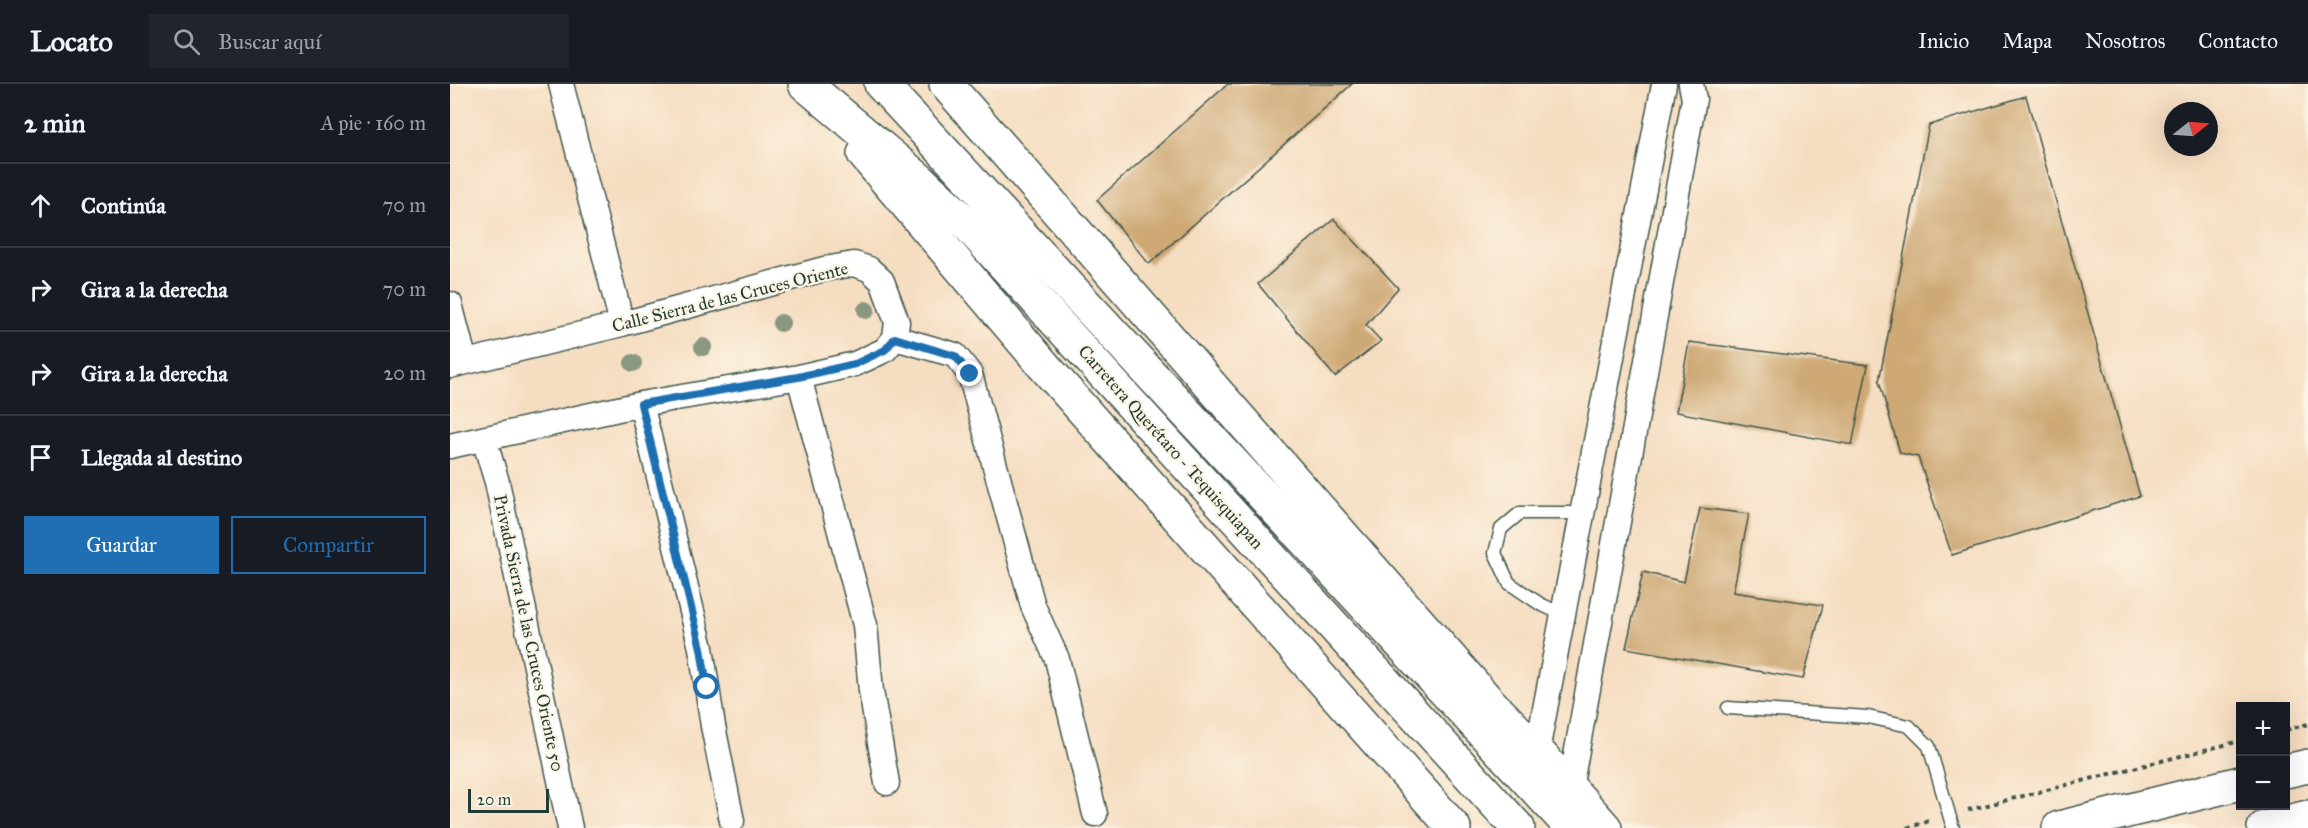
<!DOCTYPE html>
<html lang="es">
<head>
<meta charset="utf-8">
<style>
	:root { --surface:#171b24; --page:#20242c; --text:#f1f3f6; --muted:#9ea1a6; --line:#363941; --accent:#1f6fb2 }
	body { margin:0; font-family:"IM FELL Great Primer",serif; background:var(--page); color:var(--text) }
	.controls { position:absolute; right:18px; bottom:18px; display:grid; overflow:hidden; border-radius:0px; box-shadow:0 6px 24px #0002 }
	.controls button { width:54px; height:54px; display:grid; place-items:center; padding:0; border:0; border-bottom:2px solid var(--line); background:var(--surface); color:var(--text); font:30px sans-serif }
	.compass { position:absolute; left:1714px; top:18px; width:54px; height:54px; border-radius:50%; background:var(--surface); box-shadow:0 6px 24px #0002; rotate:73deg }
	.scale { position:absolute; left:18px; bottom:15px; width:81px; box-sizing:border-box; padding-left:6px; border:3px solid #1f3d34; border-top:0; font-size:16px; line-height:21px; white-space:nowrap; color:#1f3d34; -webkit-text-stroke:4px #fcf5e5; paint-order:stroke }
	.stop { position:absolute; width:18px; height:18px; margin:-14px; border:4px solid #1f6fb2; border-radius:50%; background:#fff }
	.stop.end { background:#1f6fb2; border-color:#fff; box-shadow:0 2px 6px #0008 }
	.list { margin:0; padding:0; list-style:none }
	h2 { display:flex; justify-content:space-between; align-items:center; height:78px; margin:0; padding:0 24px; font-size:26px }
	h2 small { font-size:20px; font-weight:400; color:var(--muted) }
	.list li { display:grid; grid-template-columns:39px 1fr auto; gap:18px; align-items:center; box-sizing:border-box; height:84px; padding:0 24px; border-top:2px solid var(--line) }
	.list b { display:block; font-size:22px; white-space:nowrap }
	.list em { font-size:20px; font-style:normal; color:var(--muted) }
	.actions { display:flex; gap:12px; padding:18px 24px }
	.actions a { flex:1; padding:14px 0; border:2px solid var(--accent); border-radius:0px; text-align:center; font-size:21px; color:var(--accent) }
	.actions .main { background:var(--accent); color:#fff }
	.icon { flex:none; width:33px; height:33px; fill:none; stroke:currentColor; stroke-width:2; stroke-linecap:round; stroke-linejoin:round }
	.map { position:relative; flex:none; width:1858px; height:744px; overflow:hidden }
	header { display:flex; align-items:center; gap:36px; box-sizing:border-box; height:84px; padding:0 30px; background:var(--surface); border-bottom:2px solid var(--line) }
	header strong { font-size:28px }
	nav { display:flex; gap:33px; margin-inline-start:auto; font-size:21px }
	.search { width:420px; height:54px; background:var(--page); display:flex; align-items:center; gap:15px; box-sizing:border-box; padding:0 21px; border-radius:0px; color:var(--muted); font-size:22px }
	main { display:flex }
	aside { flex:1; background:var(--surface) }
	.map>svg:first-child { display:block }
	.building { fill:#cea875 }
	.lines { fill:none; stroke-linecap:round; stroke-linejoin:round }
	.lane-casing { stroke:#3f5549; stroke-width:15 }
	.street-casing { stroke:#3f5549; stroke-width:27 }
	.secondary-casing { stroke:#3f5549; stroke-width:36 }
	.path { stroke:#3f5549; stroke-width:4; stroke-dasharray:4.5 4.5; stroke-linecap:butt }
	.lane { stroke:#fff; stroke-width:12 }
	.street { stroke:#fff; stroke-width:24 }
	.secondary { stroke:#fff; stroke-width:33 }
	.tree { fill:#8b9880 }
	.route { stroke:#1f6fb2; stroke-width:8 }
	.labels { text-anchor:middle; stroke-width:4.5; stroke-linejoin:round; paint-order:stroke }
	.street-label { font-size:18px; fill:#1f3d34; stroke:#fcf5e5 }
</style>
</head>
<body>
<header>
<strong>Locato</strong>
<div class="search"><svg class="icon" aria-label="search" viewBox="0 0 24 24"><circle cx="10" cy="10" r="6"/><path d="M15 15l6 6"/></svg>Buscar aquí</div>
<nav><a>Inicio</a><a>Mapa</a><a>Nosotros</a><a>Contacto</a></nav>
</header>
<main>
<aside>
<h2>2 min<small>A pie · 160 m</small></h2>
<ul class="list">
<li><svg class="icon" aria-label="ahead" viewBox="0 0 24 24"><path d="M12 20V5M6 11l6-6 6 6"/></svg><div><b>Continúa</b></div><em>70 m</em></li>
<li><svg class="icon" aria-label="right" viewBox="0 0 24 24"><path d="M7 20v-9h11M14 6l5 5-5 5"/></svg><div><b>Gira a la derecha</b></div><em>70 m</em></li>
<li><svg class="icon" aria-label="right" viewBox="0 0 24 24"><path d="M7 20v-9h11M14 6l5 5-5 5"/></svg><div><b>Gira a la derecha</b></div><em>20 m</em></li>
<li><svg class="icon" aria-label="arrive" viewBox="0 0 24 24"><path d="M6 21V4h12l-3 4 3 4H6"/></svg><div><b>Llegada al destino</b></div></li>
</ul>
<div class="actions"><a class="main">Guardar</a><a>Compartir</a></div>
</aside>
<div class="map">
<svg width="1858" height="744" viewBox="0 0 1858 744">
	<rect width="100%" height="100%" fill="#fcf5e5"/>
	<filter id="ink" filterUnits="userSpaceOnUse"><feTurbulence type="fractalNoise" baseFrequency=".0167" numOctaves="2"/><feDisplacementMap in="SourceGraphic" scale="12" xChannelSelector="R" yChannelSelector="G"/><feConvolveMatrix kernelMatrix="1 2 1 2 8 2 1 2 1" color-interpolation-filters="sRGB"/></filter>
	<filter id="wash" filterUnits="userSpaceOnUse"><feTurbulence type="fractalNoise" baseFrequency=".008" numOctaves="4" result="noise"/><feDisplacementMap in="SourceGraphic" scale="24" xChannelSelector="R" yChannelSelector="G"/><feGaussianBlur stdDeviation="1.35" result="paint"/><feColorMatrix in="noise" values="0 0 0 0 0 0 0 0 0 0 0 0 0 0 0 0 0 1.4 0 .05"/><feComposite in="paint" operator="in"/></filter>
	<g filter="url(#wash)">
		<rect width="100%" height="100%" fill="#f5ddc1"/>
		<g id="blocks">
			<path class="building" d="M778,0H902L699,180L647,116Z
				M1576,12L1690,412L1502,471L1468,373L1450,369L1429,297L1479,41Z
				M884,135L948,204L916,241L931,257L885,293L808,200Z
				M1239,258L1418,281L1402,361L1226,328Z
				M1250,424L1299,430L1283,508L1373,521L1353,595L1176,564L1193,488L1234,498Z"/>
		</g>
	</g>
	<g filter="url(#ink)">
		<use href="#blocks" fill-opacity="0" stroke="#3f5549" stroke-width="1.5"/>
		<g class="lines">
			<g class="lane-casing">
				<path id="lane" d="M1112,530L1090,520L1059,499L1045,469L1051,445L1070,429H1132
					M1278,624L1418,633L1459,642L1479,662L1503,744"/>
			</g>
			<g class="street-casing">
				<path id="street" d="M111,0L172,240
					M0,220L15,278
					M445,254L505,271L520,290L583,522L607,575L645,730
					M0,282L172,240L374,185L404,180L419,185L432,197L447,238L445,254L435,266L405,280L349,293L191,320L0,362
					M349,293L415,541L421,607L437,699
					M191,320L251,564L263,642L282,737
					M34,355L47,398L120,744
					M1087,667L1214,0
					M1120,705L1244,15L1241,0"/>
			</g>
			<g class="secondary-casing">
				<path id="secondary" d="M355,0L471,97L517,140L1068,744
					M431,0L1122,744
					M496,0L1037,616L1087,667L1155,744
					M414,70L595,283L1004,744
					M1836,687L1858,682
					M1609,744L1790,699
					M1814,744L1858,733"/>
			</g>
			<path class="path" d="M1836,646L1858,640
				M1518,726L1790,657
				M1457,744L1482,736"/>
			<use href="#lane" class="lane"/>
			<use href="#street" class="street"/>
			<use href="#secondary" class="secondary"/>
		</g>
		<g class="tree">
			<circle cx="416" cy="226" r="9"/>
			<circle cx="331" cy="239" r="9"/>
			<circle cx="253" cy="263" r="9"/>
			<circle cx="183" cy="279" r="9"/>
		</g>
	</g>
	<g class="lines" filter="url(#ink)">
		<path class="route" d="M257,603L251,564L191,320L348,293L405,280L435,266L445,254L505,272L520,290"/>
	</g>
	<g class="labels">
		<g class="street-label">
			<text transform="translate(280 213) rotate(-14)" y="6">Calle Sierra de las Cruces Oriente</text>
			<text transform="translate(721 363) rotate(48)" y="6">Carretera Querétaro - Tequisquiapan</text>
			<text transform="translate(79 549) rotate(78)" y="6">Privada Sierra de las Cruces Oriente 50</text>
		</g>
	</g>
</svg>
<div class="controls">
<button>+</button>
<button>−</button>
</div>
<svg class="compass" viewBox="-18 -18 36 36"><path d="M0-13l5 13h-10z" fill="#e53935"/><path d="M0 13l5-13h-10z" fill="#9ea1a6"/></svg>
<div class="scale">20 m</div>
<div class="stop" style="left:257px;top:603px"></div>
<div class="stop end" style="left:520px;top:290px"></div>
</div>
</main>
</body>
</html>
